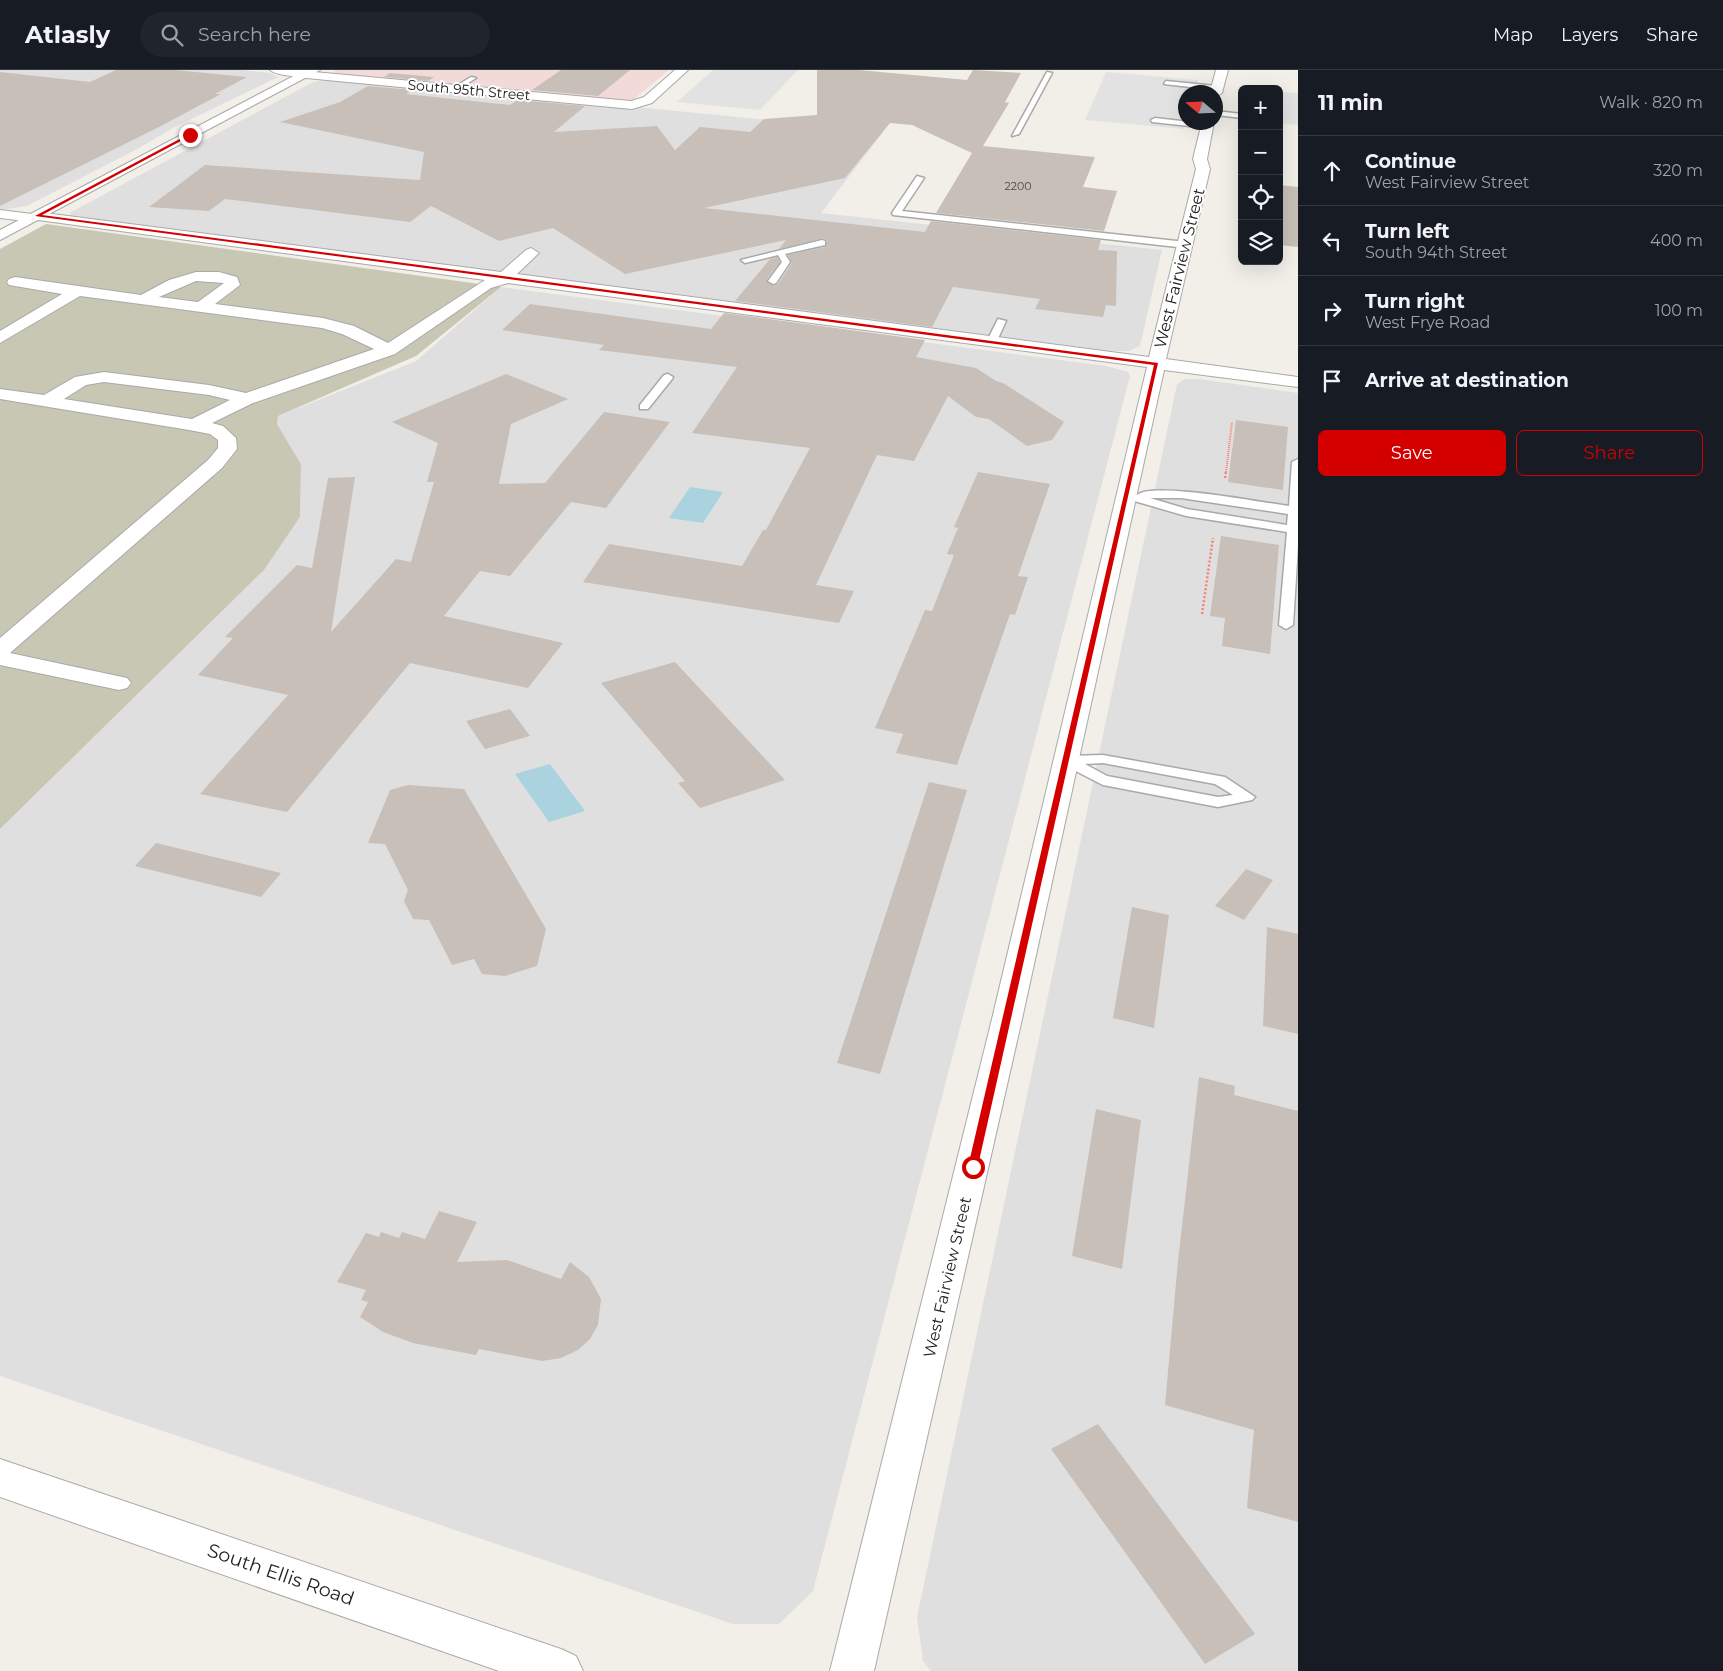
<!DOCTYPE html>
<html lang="en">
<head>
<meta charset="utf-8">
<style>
	:root { --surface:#171b24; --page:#20242c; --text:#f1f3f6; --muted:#9ea1a6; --line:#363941; --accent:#d40000 }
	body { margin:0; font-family:Montserrat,sans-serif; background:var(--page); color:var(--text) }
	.controls { position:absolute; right:15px; top:15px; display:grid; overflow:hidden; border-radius:8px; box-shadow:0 5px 20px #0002 }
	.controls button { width:45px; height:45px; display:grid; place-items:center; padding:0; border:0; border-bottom:1px solid var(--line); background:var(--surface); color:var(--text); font:25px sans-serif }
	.compass { position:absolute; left:1178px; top:15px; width:45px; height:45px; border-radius:50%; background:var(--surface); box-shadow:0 5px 20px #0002; rotate:289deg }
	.stop { position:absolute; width:15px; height:15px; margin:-11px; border:4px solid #d40000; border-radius:50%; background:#fff }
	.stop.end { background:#d40000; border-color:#fff; box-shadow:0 1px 5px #0008 }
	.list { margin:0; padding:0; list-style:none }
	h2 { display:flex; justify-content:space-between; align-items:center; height:65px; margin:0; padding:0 20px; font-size:21px }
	h2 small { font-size:16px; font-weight:400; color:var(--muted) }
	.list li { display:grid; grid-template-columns:32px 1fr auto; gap:15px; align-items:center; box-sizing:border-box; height:70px; padding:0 20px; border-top:1px solid var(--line) }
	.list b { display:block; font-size:19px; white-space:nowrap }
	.list p { margin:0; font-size:16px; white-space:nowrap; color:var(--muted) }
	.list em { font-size:16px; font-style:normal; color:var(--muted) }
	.actions { display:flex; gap:10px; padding:15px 20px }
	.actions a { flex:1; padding:11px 0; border:1px solid var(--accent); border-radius:8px; text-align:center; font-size:18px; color:var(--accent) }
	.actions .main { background:var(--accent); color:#fff }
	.icon { flex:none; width:28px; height:28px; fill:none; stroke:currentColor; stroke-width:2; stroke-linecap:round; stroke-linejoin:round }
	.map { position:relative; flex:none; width:1298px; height:1601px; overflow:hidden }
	header { display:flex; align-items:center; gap:30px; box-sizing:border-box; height:70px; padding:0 25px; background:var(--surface); border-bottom:1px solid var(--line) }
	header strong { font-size:24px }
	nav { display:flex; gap:28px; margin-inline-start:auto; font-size:18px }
	.search { width:350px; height:45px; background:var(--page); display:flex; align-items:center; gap:12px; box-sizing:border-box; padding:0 18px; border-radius:28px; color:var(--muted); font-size:19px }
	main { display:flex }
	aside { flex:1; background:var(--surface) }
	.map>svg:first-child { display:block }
	.residential { fill:#e0dfdf }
	.commercial { fill:#f2dad9 }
	.construction { fill:#c7c7b4 }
	.parking { fill:#e2e2e2 }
	.water { fill:#aad3df }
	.building { fill:#c7bfb8 }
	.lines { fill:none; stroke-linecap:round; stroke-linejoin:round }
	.service-casing { stroke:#a9a9a9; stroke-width:3 }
	.minor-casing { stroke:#a9a9a9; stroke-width:2 }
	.tertiary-casing { stroke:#a9a9a9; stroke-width:2 }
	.path-far1 { stroke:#fa8072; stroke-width:2; stroke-dasharray:1 1; stroke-linecap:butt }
	.path { stroke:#fa8072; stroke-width:2.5; stroke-dasharray:2 2; stroke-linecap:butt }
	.service { fill:#fff; fill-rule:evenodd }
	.minor { fill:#fff; fill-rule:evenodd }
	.tertiary { fill:#fff; fill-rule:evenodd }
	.route { fill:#d40000 }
	.labels { text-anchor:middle; stroke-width:4; stroke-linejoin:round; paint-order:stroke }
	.far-number-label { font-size:11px; fill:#4b4948 }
	.far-street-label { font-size:14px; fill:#222; stroke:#fff }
	.street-label { font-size:16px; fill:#222; stroke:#fff }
	.near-street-label { font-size:19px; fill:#222; stroke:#fff }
</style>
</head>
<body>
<header>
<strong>Atlasly</strong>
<div class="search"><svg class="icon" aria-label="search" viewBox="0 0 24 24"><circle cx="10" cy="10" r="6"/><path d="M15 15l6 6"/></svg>Search here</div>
<nav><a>Map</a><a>Layers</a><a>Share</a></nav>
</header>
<main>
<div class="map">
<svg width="1298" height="1601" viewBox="0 0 1298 1601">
	<rect width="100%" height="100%" fill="#f2efe9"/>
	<path class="residential" d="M0,0H241L270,3L278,7L173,58L139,78L27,136L0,140Z
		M327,10L611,38L635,37L884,61L821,143L1162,180L1140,276L1129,281H1110L71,146L70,143L73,141L313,12Z
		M501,217L1106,296L1128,302L1130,306L813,1521L779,1554H733L0,1306V759L264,500L300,447L301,394L277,354L278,346L416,291Z
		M1185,309H1199L1298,323V1601H931L923,1591L917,1547L1177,314Z"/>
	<path class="commercial" d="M336,0H669L634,29L623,31L340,5L334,2Z"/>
	<path class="construction" d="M46,154L501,217L416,286L278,346L277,354L301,394L300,447L264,500L0,759V179Z"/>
	<path class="parking" d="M713,0H798L760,40L677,32Z
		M1106,2L1198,10L1194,22H1186L1184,59L1085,50Z
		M1279,22L1298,23V55L1279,53Z"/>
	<path class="water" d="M690,417L723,422L703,453L669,448Z
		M550,694L585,741L549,752L515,704Z"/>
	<path class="building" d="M116,0H175L247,7L215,24H221L159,57L0,136V2L90,12Z
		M561,0H630L598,26L532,20Z
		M817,0H859L967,10L973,0L1021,3L1005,32L1009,33L983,76L1095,87L1083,117L1117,121L1104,161L936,143L972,83L912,55L890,53L845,108L704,138L925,162L931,151L1101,170L1098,180L1117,181L1116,236L1106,235L1103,247L1035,239L1040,229L953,217L932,257L735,231L770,189L777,187L780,192L766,210L774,216L778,214L792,193L788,185L825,177L827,170L823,168L779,179L786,170L625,204L553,158L499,171L431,136L410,152L225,129L209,141L149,137L205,95L420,110L424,82L280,52L340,32L368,16L413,20L406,24L510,35L518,30L585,36L554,62L657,56L675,80L700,57L750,62L764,49L817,45Z
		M390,3L434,7L428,11L384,7Z
		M1279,115L1298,117V177L1279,175Z
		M530,234L711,259L724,243L925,270L916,287L976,298L996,311L1003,313L1064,352L1052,370L1027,376L989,349L976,347L948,326L914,391L877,385L816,515L854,521L839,553L583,512L609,474L742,496L763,460H766L810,378L692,363L737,297L599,280L604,275L502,260Z
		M506,304L568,329L511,354L499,414L545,413L604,342L670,352L606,438L571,432L510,506L480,501L444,546L563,573L528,618L410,593L287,742L200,724L288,625L198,605L233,568L225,567L297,495L312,498L328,408L355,407L331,562L396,489L411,492L434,412H427L438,373L392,352Z
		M1236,350L1288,357L1283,420L1228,412Z
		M978,402L1050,414L1018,506L1028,507L1015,545L1010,544L957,695L896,683L903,664L875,658L925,540L932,541L954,485L947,484L958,458L954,457Z
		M1221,466L1279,475L1270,584L1222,576L1225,548L1210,546Z
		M675,592L785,710L700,738L678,713L685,711L601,613Z
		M510,639L530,666L485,679L466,651Z
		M929,712L967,720L880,1004L837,993Z
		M408,715L464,719L546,859L537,896L505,906L482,904L474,889L452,895L429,850L413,849L404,831L408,820L385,774L368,773L390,720Z
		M156,773L281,803L261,827L135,796Z
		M1246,799L1273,810L1244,850L1215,836Z
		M1132,837L1169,845L1154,958L1113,948Z
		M1267,857L1298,864V964L1263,956Z
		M1199,1007L1235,1016L1234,1025L1298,1041V1452L1247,1438L1254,1360L1165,1335L1178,1191Z
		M1096,1039L1141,1050L1122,1199L1072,1186Z
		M439,1141L477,1152L457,1192L507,1190L561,1209L570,1192L589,1207L601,1229L598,1255L590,1269L578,1280L561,1288L542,1291L479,1279L476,1285L413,1273L383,1262L360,1247L368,1232L361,1230L366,1220L337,1212L366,1163L379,1167L381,1162L399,1168L402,1162L425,1169Z
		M1098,1354L1255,1564L1205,1594L1051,1379Z"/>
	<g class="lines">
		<g class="service-casing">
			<path id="service" d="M1047,2L1052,3L1019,64L1012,66Z
				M471,7L476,8L457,20H453V18Z
				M1166,11L1216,16L1219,18L1216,20L1164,14Z
				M1216,41L1242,44V48L1216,45Z
				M1155,48L1208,54L1212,56L1208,58L1152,52L1151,50Z
				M917,106L924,108L902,141L1186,172L1190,175L1186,178L893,145L892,143Z
				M822,170L825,171V175L785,184L790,192L776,213L773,214L768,211L782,192L778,185L745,193L741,190Z
				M998,249L1006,251L995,275H987L986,273Z
				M668,304L673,307L672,309L648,339H640V335L664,305Z
				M1298,389V476L1293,555L1286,559L1279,555L1287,462L1186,446L1124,428L1122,426L1128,422L1137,425C1151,411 1265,433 1289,436L1292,392ZM1150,428H1181L1288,444L1287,455L1187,439Z
				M1103,685L1225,707L1255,727L1252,730L1218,737L1103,715L1062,694L1060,691L1067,686ZM1103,693L1215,714L1233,725L1218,727L1107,706L1085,694Z"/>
		</g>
		<g class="minor-casing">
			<path id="minor" d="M270,0H311L314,2L631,31L644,27L675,0H688L652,33L632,39L306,8C297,6 277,6 270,0Z
				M1216,0H1228L1222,23L1216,27V22H1210Z
				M1202,52H1214L1207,89L1210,99L1166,289L1298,307V317L1164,300L1022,949L874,1601H830L992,949L1147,297L508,213L491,218L395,284L253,333L212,353L223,356L236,368L237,379L222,398L10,583L127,608L131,613L127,618L119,620L0,595V568L208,390L218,378V370L210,364L189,360L0,329V319L44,325L75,307L104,302L209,315L246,323L374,279L342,264L322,258L80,226L0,273V261L62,224L9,215L7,212L9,209L15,207L141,225L169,210L196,202H219L237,207L240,215L215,234L323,248L354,256L388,273L485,210L38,150L33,152L0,148V140L32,144L37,142L501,202L526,180L531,178L539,183L517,204L1149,287L1196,99L1193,89ZM196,211L224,213L198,232L159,227ZM104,312L209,325L230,330L192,349L64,329L86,315Z"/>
		</g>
		<g class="tertiary-casing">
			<path id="tertiary" d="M305,0H320L0,170V160Z
				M0,1389L561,1579L576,1586L583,1601H499L0,1427Z"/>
		</g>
		<path class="path-far1" d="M1226,402L1232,352"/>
		<path class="path" d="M1225,408L1226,401
			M1202,544L1213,468"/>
		<use href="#service" class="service"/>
		<use href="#minor" class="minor"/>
		<use href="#tertiary" class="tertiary"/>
	</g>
	<path class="route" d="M189,64L192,65L42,145L1158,293L977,1100H970L968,1097L1154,295L35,146Z"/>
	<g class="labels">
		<g class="far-number-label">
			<text x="1018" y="120">2200</text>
		</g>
		<g class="far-street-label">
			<text transform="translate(469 20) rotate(5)" y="5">South 95th Street</text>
		</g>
		<g class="street-label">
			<text transform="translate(1179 198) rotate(-76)" y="6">West Fairview Street</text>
			<text transform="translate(947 1207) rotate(-77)" y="6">West Fairview Street</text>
		</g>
		<g class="near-street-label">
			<text transform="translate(281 1504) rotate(19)" y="7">South Ellis Road</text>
		</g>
	</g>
</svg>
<div class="controls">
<button>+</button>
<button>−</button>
<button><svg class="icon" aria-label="locate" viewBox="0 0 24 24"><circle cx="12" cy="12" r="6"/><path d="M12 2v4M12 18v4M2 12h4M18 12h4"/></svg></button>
<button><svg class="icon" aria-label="layers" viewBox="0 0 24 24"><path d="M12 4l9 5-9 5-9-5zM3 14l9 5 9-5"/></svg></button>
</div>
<svg class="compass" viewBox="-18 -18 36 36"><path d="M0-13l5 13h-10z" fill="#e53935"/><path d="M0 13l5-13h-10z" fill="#9ea1a6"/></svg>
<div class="stop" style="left:973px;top:1097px"></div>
<div class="stop end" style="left:190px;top:65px"></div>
</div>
<aside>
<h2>11 min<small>Walk · 820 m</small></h2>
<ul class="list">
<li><svg class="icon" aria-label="ahead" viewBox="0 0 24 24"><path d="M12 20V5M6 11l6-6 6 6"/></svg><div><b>Continue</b><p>West Fairview Street</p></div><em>320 m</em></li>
<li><svg class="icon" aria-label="left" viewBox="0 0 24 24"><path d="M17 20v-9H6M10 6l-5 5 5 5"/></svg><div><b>Turn left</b><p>South 94th Street</p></div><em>400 m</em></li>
<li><svg class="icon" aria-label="right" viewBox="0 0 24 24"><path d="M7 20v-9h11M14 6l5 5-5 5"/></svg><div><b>Turn right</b><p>West Frye Road</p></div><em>100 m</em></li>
<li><svg class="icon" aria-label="arrive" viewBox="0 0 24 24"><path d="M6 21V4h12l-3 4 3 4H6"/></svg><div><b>Arrive at destination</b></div></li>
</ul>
<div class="actions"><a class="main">Save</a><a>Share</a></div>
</aside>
</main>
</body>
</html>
